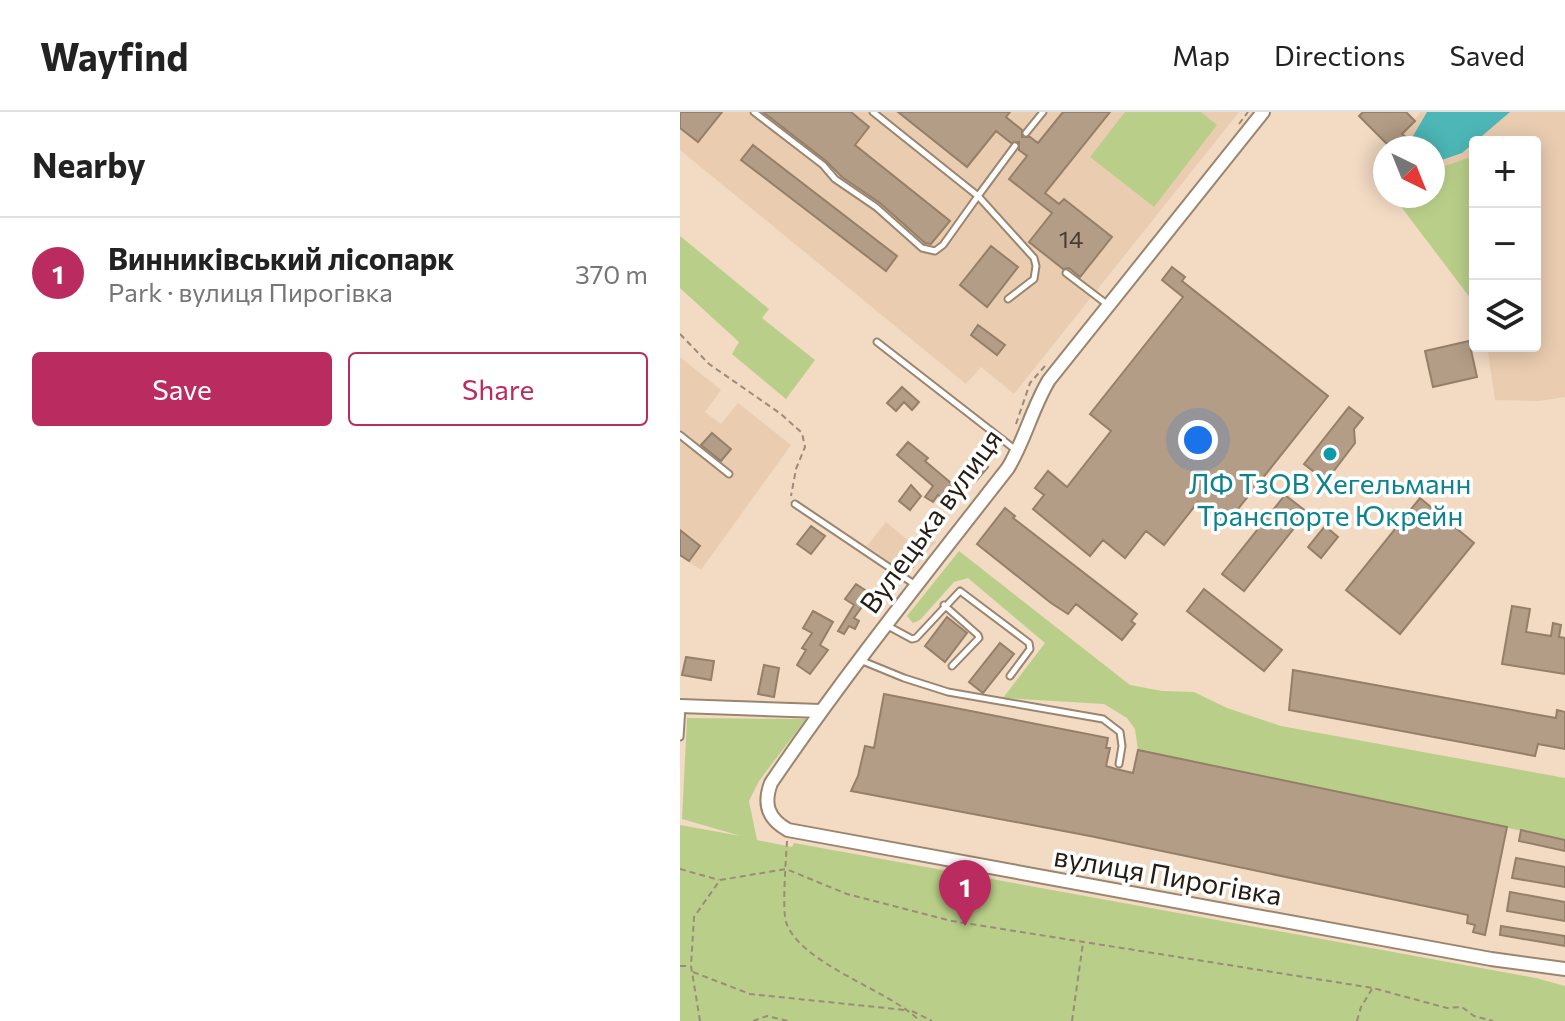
<!DOCTYPE html>
<html lang="en">
<head>
<meta charset="utf-8">
<style>
	:root { --surface:#fff; --page:#f6f6f6; --text:#222; --muted:#767676; --line:#e0e0e0; --accent:#ba2c5f }
	body { margin:0; font-family:Commissioner,sans-serif; background:var(--page); color:var(--text) }
	.controls { position:absolute; right:24px; top:24px; display:grid; overflow:hidden; border-radius:8px; box-shadow:0 4px 20px #0003 }
	.controls button { width:72px; height:72px; display:grid; place-items:center; padding:0; border:0; border-bottom:2px solid var(--line); background:var(--surface); color:var(--text); font:40px sans-serif }
	.compass { position:absolute; left:693px; top:24px; width:72px; height:72px; border-radius:50%; background:var(--surface); box-shadow:0 4px 20px #0003; rotate:137deg }
	.you { position:absolute; left:518px; top:328px; width:28px; height:28px; margin:-20px; border:6px solid #fff; border-radius:50%; background:#1a73e8; box-shadow:0 0 0 12px #1a73e833 }
	.badge { display:grid; place-items:center; width:52px; height:52px; border-radius:50%; background:var(--accent); color:#fff; font-size:26px; font-weight:700 }
	.pin { position:absolute; translate:-50% -66px; filter:drop-shadow(0 2px 4px #0008) }
	.pin::after { content:''; position:absolute; top:42px; width:28px; height:24px; background:inherit; clip-path:polygon(0 0,100% 0,50% 100%) }
	.list { margin:0; padding:0; list-style:none }
	h2 { display:flex; justify-content:space-between; align-items:center; height:104px; margin:0; padding:0 32px; font-size:34px }
	h2 small { font-size:26px; font-weight:400; color:var(--muted) }
	.list li { display:grid; grid-template-columns:52px 1fr auto; gap:24px; align-items:center; box-sizing:border-box; height:112px; padding:0 32px; border-top:2px solid var(--line) }
	.list b { display:block; font-size:30px; white-space:nowrap }
	.list p { margin:0; font-size:26px; white-space:nowrap; color:var(--muted) }
	.list em { font-size:26px; font-style:normal; color:var(--muted) }
	.actions { display:flex; gap:16px; padding:24px 32px }
	.actions a { flex:1; padding:18px 0; border:2px solid var(--accent); border-radius:8px; text-align:center; font-size:28px; color:var(--accent) }
	.actions .main { background:var(--accent); color:#fff }
	.icon { flex:none; width:44px; height:44px; fill:none; stroke:currentColor; stroke-width:2; stroke-linecap:round; stroke-linejoin:round }
	.map { position:relative; flex:none; width:885px; height:909px; overflow:hidden }
	header { display:flex; align-items:center; gap:48px; box-sizing:border-box; height:112px; padding:0 40px; background:var(--surface); border-bottom:2px solid var(--line) }
	header strong { font-size:38px }
	nav { display:flex; gap:44px; margin-inline-start:auto; font-size:28px }
	main { display:flex }
	aside { flex:1; background:var(--surface) }
	.map>svg:first-child { display:block }
	.built { fill:#eacdb0 }
	.green { fill:#b9cf89 }
	.water { fill:#4db7b7 }
	.building { fill:#b39d86; stroke:#957f69; stroke-width:2 }
	.lines { fill:none; stroke-linecap:round; stroke-linejoin:round }
	.service-casing { stroke:#9a856f; stroke-width:9 }
	.tertiary-casing { stroke:#9a856f; stroke-width:16 }
	.path { stroke:#9c8b7a; stroke-width:2; stroke-dasharray:6 4; stroke-linecap:butt }
	.service { stroke:#fff; stroke-width:5 }
	.tertiary { stroke:#fff; stroke-width:12 }
	.culture-dot { fill:#0f9aa8; stroke:#fff; stroke-width:3 }
	.labels { text-anchor:middle; stroke-width:7; stroke-linejoin:round; paint-order:stroke }
	.number-label { font-size:24px; fill:#483c30 }
	.culture-label { font-size:28px; fill:#0d838f; stroke:#fff }
	.street-label { font-size:28px; fill:#251c13; stroke:#fff }
</style>
</head>
<body>
<header>
<strong>Wayfind</strong>
<nav><a>Map</a><a>Directions</a><a>Saved</a></nav>
</header>
<main>
<aside>
<h2>Nearby<small></small></h2>
<ul class="list">
<li><span class="badge">1</span><div><b>Винниківський лісопарк</b><p>Park · вулиця Пирогівка</p></div><em>370 m</em></li>
</ul>
<div class="actions"><a class="main">Save</a><a>Share</a></div>
</aside>
<div class="map">
<svg width="885" height="909" viewBox="0 0 885 909">
	<rect width="100%" height="100%" fill="#f2dac3"/>
	<path class="built" d="M0,0H559L334,282L301,255L286,272L0,38Z
		M741,0H885V285L859,289L815,288L807,234H855V30H795V185L724,84H753V36H717L726,27L722,22Z
		M0,245L41,278L25,300L41,312L58,291L111,333L21,458L0,444Z
		M206,410L238,437L246,422L256,430L227,462L187,434Z"/>
	<path class="green" d="M445,0H521L537,13L474,95L410,45Z
		M794,44L795,185L791,187L713,84H753V58Z
		M0,124L89,197L82,206L135,248L106,287L52,242L59,230L0,176Z
		M279,439L450,573L482,579L514,580L547,596L601,614L885,666V728L458,638L455,617L447,606L424,592L323,586L365,531L288,466L274,470L240,508L233,511L227,504Z
		M7,606L126,607L79,669L69,689L77,728L112,735L114,731L856,866L885,874V909H0V713L61,724L2,707Z"/>
	<path class="water" d="M747,0H830L782,41L756,50L753,47V36H744L733,24Z"/>
	<path class="building" d="M0,0H42L18,30L0,16Z
		M83,0H171L189,15L175,33L270,109L251,132L245,131L200,91L162,65L146,49Z
		M218,0H330L326,5L342,18V25H350L358,31L383,0H430L365,81L379,92L384,87L432,125L400,165L389,156L383,157L349,130L372,101L329,67L347,44L339,38V30L331,31L316,19L287,55Z
		M683,0H726L735,9L722,22L727,26L717,36H711L679,4Z
		M73,33L217,144L206,159L61,48Z
		M311,134L338,155L307,195L280,173Z
		M492,155L505,165L502,169L648,284L546,412L518,390L484,433L466,419L445,446L423,428L410,444L353,397L364,383L355,376L368,359L387,375L431,319L410,302L503,185L482,168Z
		M298,213L325,233L317,243L291,223Z
		M789,229L797,265L753,275L745,239Z
		M222,275L239,290L232,298L224,290L216,299L207,291Z
		M669,295L683,306L674,317L675,331L646,369L624,352Z
		M32,321L51,337L41,349L21,333Z
		M228,330L248,346L245,349L278,377L268,390L258,383L253,390L245,385L253,374L217,343Z
		M295,342L308,355L296,369L282,357Z
		M231,373L241,384L230,398L219,389Z
		M605,383L627,400L564,479L542,462Z
		M740,386L794,431L720,522L666,478Z
		M325,396L335,404L333,406L457,502L451,509L455,512L442,528L396,492L388,502L371,491L297,432Z
		M131,414L145,424L131,442L117,432Z
		M645,414L658,425L641,446L628,435Z
		M0,418L20,434L9,449L0,443Z
		M234,435L243,442L228,461L218,454Z
		M176,472L191,482L174,506L179,509L175,517L169,514L164,522L158,519L174,493L165,487Z
		M524,477L602,538L584,559L507,499Z
		M832,494L850,497L846,520L871,524L873,511L881,513L879,525L885,526V562L822,552Z
		M133,499L153,510L140,533L148,538L130,562L117,553L126,538L122,536L132,521L123,516Z
		M267,505L287,521L265,550L245,534Z
		M320,531L334,542L303,581L289,570Z
		M6,545L34,549L31,568L2,563Z
		M84,553L99,556L94,585L78,582Z
		M613,558L876,606L877,598L885,600V637L858,632L855,644L609,598Z
		M204,582L428,626L426,636H430L426,654L436,657L453,661L458,638L827,715L805,823L793,820L795,813L787,811L788,803L410,724L171,679L178,664L185,634L194,636Z
		M841,718L885,728V739L839,729Z
		M836,746L885,755V775L832,766Z
		M830,780L885,790V809L827,799Z
		M821,814L885,824V834L820,823Z"/>
	<g class="lines">
		<g class="service-casing">
			<path id="service" d="M74,0L143,53L155,67L196,95L242,136L255,139L263,133L298,84L193,0
				M346,21L363,0
				M386,161L428,193
				M328,187L354,167L356,154L354,146L298,84L335,34
				M197,230L337,339
				M0,323L49,362
				M115,392L234,472
				M264,493L298,523L299,526L272,554
				M206,513L232,527L236,526L280,479L349,531L350,537L330,564
				M180,548L224,566L268,580L423,607L440,620L442,634L439,652
				M0,625L2,595"/>
		</g>
		<g class="tertiary-casing">
			<path id="tertiary" d="M583,0L369,268C352,296 345,328 328,356C247,460 165,562 91,671C83,692 88,707 108,718L811,847L885,857
				M0,594L141,599"/>
		</g>
		<path class="path" d="M559,12L568,0
			M0,222L29,252L101,302L122,321L125,335L116,357L111,384
			M336,312L350,271L365,254
			M107,729C106,746 102,797 106,810C120,852 209,878 240,909
			M0,757L39,768
			M0,854H10
			M13,860L70,882L225,898
			M232,899L252,909
			M20,909L11,854L14,805L40,768L106,757L167,782L272,809L693,876L767,896L782,895L794,904L813,909
			M73,909L87,904L108,909
			M392,909L403,831
			M677,909L681,895L692,877"/>
		<use href="#service" class="service"/>
		<use href="#tertiary" class="tertiary"/>
	</g>
	<circle class="culture-dot" cx="650" cy="342" r="8"/>
	<g class="labels">
		<g class="number-label">
			<text x="391" y="136">14</text>
		</g>
		<g class="culture-label">
			<text x="650" y="382">ЛФ ТзОВ Хегельманн<tspan x="650" dy="32">Транспорте Юкрейн</tspan></text>
		</g>
		<g class="street-label">
			<text transform="translate(251 409) rotate(-54)" y="10">Вулецька вулиця</text>
			<text transform="translate(488 764) rotate(10)" y="10">вулиця Пирогівка</text>
		</g>
	</g>
</svg>
<div class="controls">
<button>+</button>
<button>−</button>
<button><svg class="icon" aria-label="layers" viewBox="0 0 24 24"><path d="M12 4l9 5-9 5-9-5zM3 14l9 5 9-5"/></svg></button>
</div>
<svg class="compass" viewBox="-18 -18 36 36"><path d="M0-13l5 13h-10z" fill="#e53935"/><path d="M0 13l5-13h-10z" fill="#767676"/></svg>
<div class="you"></div>
<div class="pin badge" style="left:285px;top:814px">1</div>
</div>
</main>
</body>
</html>
